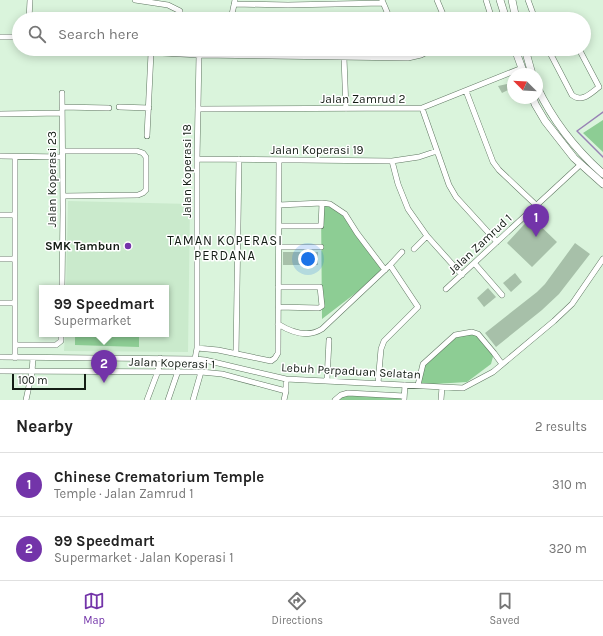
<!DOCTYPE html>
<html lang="en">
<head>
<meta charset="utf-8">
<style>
	:root { --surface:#fff; --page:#f6f6f6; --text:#222; --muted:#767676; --line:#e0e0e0; --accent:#7334a9 }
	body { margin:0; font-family:Karla,sans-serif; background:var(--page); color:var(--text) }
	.compass { position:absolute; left:507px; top:68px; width:36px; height:36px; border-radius:50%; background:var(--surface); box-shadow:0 2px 10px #0003; rotate:294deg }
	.scale { position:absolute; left:12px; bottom:10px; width:74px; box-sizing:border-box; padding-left:4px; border:2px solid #141d15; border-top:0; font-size:11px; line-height:14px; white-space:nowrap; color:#141d15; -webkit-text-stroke:3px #fff; paint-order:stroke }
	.you { position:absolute; left:308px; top:259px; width:14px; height:14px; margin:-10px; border:3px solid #fff; border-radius:50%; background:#1a73e8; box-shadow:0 0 0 6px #1a73e833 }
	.badge { display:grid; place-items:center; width:26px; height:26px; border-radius:50%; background:var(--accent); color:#fff; font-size:13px; font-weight:700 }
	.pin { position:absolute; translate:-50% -33px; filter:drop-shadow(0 1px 2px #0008) }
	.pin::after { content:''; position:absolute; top:21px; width:14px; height:12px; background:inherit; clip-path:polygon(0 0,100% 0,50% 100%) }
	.popup { position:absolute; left:39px; top:285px; width:130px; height:52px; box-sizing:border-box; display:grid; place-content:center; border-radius:0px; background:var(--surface); filter:drop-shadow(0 1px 3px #0005); font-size:13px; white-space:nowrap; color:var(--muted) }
	.popup b { font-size:15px; color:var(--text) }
	.popup::after { content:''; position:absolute; left:50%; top:100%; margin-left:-8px; border:8px solid transparent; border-top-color:var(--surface) }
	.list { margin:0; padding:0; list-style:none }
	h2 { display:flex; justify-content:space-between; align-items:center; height:52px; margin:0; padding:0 16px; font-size:17px }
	h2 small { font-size:13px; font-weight:400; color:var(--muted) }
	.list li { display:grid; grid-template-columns:26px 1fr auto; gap:12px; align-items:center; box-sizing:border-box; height:64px; padding:0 16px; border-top:1px solid var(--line) }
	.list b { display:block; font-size:15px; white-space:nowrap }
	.list p { margin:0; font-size:13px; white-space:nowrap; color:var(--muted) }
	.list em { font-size:13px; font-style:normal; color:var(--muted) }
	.icon { flex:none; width:22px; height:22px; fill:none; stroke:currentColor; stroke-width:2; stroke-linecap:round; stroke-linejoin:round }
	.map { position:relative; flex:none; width:603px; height:400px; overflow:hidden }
	.search { position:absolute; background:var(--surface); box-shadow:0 2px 10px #0003; left:12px; right:12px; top:12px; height:44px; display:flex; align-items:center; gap:10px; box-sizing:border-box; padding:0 14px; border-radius:22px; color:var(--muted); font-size:15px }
	.sheet { height:180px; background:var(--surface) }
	nav { display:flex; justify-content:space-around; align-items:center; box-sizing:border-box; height:56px; border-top:1px solid var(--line); background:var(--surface); font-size:11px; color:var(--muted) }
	nav a { display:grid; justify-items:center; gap:2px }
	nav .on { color:var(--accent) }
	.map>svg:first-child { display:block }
	.built { fill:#caeacc }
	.green { fill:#8dcd94 }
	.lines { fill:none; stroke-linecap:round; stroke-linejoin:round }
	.stream { stroke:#9882b5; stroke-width:1.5 }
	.building { fill:#a7c0a9 }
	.minor-casing { stroke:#607762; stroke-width:6 }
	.major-casing { stroke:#607762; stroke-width:8 }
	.minor { stroke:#fff; stroke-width:5 }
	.major { stroke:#fff; stroke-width:7 }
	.poi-dot { fill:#7334a9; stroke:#fff; stroke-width:1.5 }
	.labels { text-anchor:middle; stroke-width:3; stroke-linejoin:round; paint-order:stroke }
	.street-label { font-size:12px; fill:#141d15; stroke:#fff }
	.poi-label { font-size:12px; font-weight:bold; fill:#141d15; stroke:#fff; text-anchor:end }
	.neighbourhood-label { font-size:13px; letter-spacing:1px; fill:#141d15; stroke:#fff }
</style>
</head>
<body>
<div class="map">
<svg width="603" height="400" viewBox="0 0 603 400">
	<rect width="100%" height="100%" fill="#daf4dc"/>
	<path class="built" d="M68,201L190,204L188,352L64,351L65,334H166V288H66Z"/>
	<path class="green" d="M603,120V152L583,133Z
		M327,204L345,214L383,272L322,319L321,206Z
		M75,334H139V347L75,345Z
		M478,334L494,353L491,364L467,382L418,385L423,364L455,335Z
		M341,395L404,396V400H335Z"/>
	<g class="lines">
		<path class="stream" d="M603,112L577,131L603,157"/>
	</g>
	<path class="building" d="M507,84V87L511,85L512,88L502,93L498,86Z
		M531,217L557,242L532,267L507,243Z
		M575,243L590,254L559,294L542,310L496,347L485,333L537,292L545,284Z
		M283,252H318V265H283Z
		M515,273L522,282L511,292L503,283Z
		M488,288L496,297L484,307L477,298Z"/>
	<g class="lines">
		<g class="minor-casing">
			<path id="minor" d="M135,0L168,5L180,11V19
				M382,0L390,19
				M437,0L445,19
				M486,0L492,19
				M528,0L535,19
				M234,4L288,5L383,3
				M29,19L30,0
				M231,19L235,0
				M0,37H19
				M89,49L199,55L408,58L421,55L433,49
				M404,49L408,58
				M548,49L572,95C582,103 591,93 599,87L579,49
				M344,58L346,109
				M466,91L493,162L499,170L536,205
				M62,107L109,108
				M119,107L149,108
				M422,108L449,185L456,197L497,242
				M198,109L422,108L522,68
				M0,114L62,113
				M147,136L151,53
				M62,151H137L143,153L146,157V190L143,193L138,195L63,196
				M0,156L62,157
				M197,159L392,161L419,157L437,151
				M392,161L398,184L408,209L427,236L462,275
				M279,205L322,203L330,204L345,214L357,233L385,270
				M0,215H15
				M279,226H321L322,203
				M279,247H321
				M414,249L427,236
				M0,259H15
				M475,264L502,295
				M62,288L63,210L62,93
				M446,289L580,165
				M0,303H15
				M278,307L319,308L322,306L320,287H278
				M278,324C291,332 308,338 322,329L390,265L402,252
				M15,345H56L61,341V334
				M197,348L218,350L271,361L275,358L278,353L279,160
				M236,354L239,159
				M0,357L195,359L205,360L286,379L463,388L493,372L554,321L572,304L603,259
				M15,358V157
				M195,359L197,348V159L199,55
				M0,371L201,372L222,374L286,391
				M327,380L329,340
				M378,383L381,349L384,341L418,307L390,265
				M418,385L423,364L455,335L472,332L478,334L494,353L502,364
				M26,400L32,372L33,358
				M147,400L158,371L160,358
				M168,400L178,371
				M193,400L201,372
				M284,400L286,391V379
				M335,400L341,395L348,393L404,396
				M404,400L405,385
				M441,400L442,387"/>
		</g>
		<g class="major-casing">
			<path id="major" d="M500,0L506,19
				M512,0L516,19
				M515,49L524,74
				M525,49L532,74
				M537,87C553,121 575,149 603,174
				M533,98L535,104L545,121L574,158L603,184"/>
		</g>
		<use href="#minor" class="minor"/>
		<use href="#major" class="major"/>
	</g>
	<circle class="poi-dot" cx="128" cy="246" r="4"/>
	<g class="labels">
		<g class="street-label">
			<text x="363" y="103">Jalan Zamrud 2</text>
			<text x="317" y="154">Jalan Koperasi 19</text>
			<text transform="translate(187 171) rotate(-90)" y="4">Jalan Koperasi 18</text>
			<text transform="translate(52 179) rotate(-90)" y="4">Jalan Koperasi 23</text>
			<text transform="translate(480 244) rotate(-43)" y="4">Jalan Zamrud 1</text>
			<text transform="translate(172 363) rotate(2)" y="4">Jalan Koperasi 1</text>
			<text transform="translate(351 371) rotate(3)" y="4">Lebuh Perpaduan Selatan</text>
		</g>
		<g class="poi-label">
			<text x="120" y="250">SMK Tambun</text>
		</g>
		<g class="neighbourhood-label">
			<text x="225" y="245">TAMAN KOPERASI<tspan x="225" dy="15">PERDANA</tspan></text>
		</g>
	</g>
</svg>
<svg class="compass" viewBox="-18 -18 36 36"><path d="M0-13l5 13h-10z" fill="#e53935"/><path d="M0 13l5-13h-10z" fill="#767676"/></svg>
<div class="scale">100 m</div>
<div class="you"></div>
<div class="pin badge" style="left:536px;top:237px">1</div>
<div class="pin badge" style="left:104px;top:383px">2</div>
<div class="popup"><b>99 Speedmart</b>Supermarket</div>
<div class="search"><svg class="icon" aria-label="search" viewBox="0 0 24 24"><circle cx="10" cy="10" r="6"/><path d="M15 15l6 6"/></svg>Search here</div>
</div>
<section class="sheet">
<h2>Nearby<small>2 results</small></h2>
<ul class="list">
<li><span class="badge">1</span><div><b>Chinese Crematorium Temple</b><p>Temple · Jalan Zamrud 1</p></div><em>310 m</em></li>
<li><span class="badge">2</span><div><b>99 Speedmart</b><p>Supermarket · Jalan Koperasi 1</p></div><em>320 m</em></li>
</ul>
</section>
<nav>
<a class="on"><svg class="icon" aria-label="map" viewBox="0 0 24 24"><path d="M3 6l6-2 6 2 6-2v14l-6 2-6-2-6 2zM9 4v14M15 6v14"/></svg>Map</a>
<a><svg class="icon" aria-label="directions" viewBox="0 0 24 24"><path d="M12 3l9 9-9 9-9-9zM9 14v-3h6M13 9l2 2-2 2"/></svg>Directions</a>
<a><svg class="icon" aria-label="saved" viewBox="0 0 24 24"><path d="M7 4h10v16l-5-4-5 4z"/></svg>Saved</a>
</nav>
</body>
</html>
